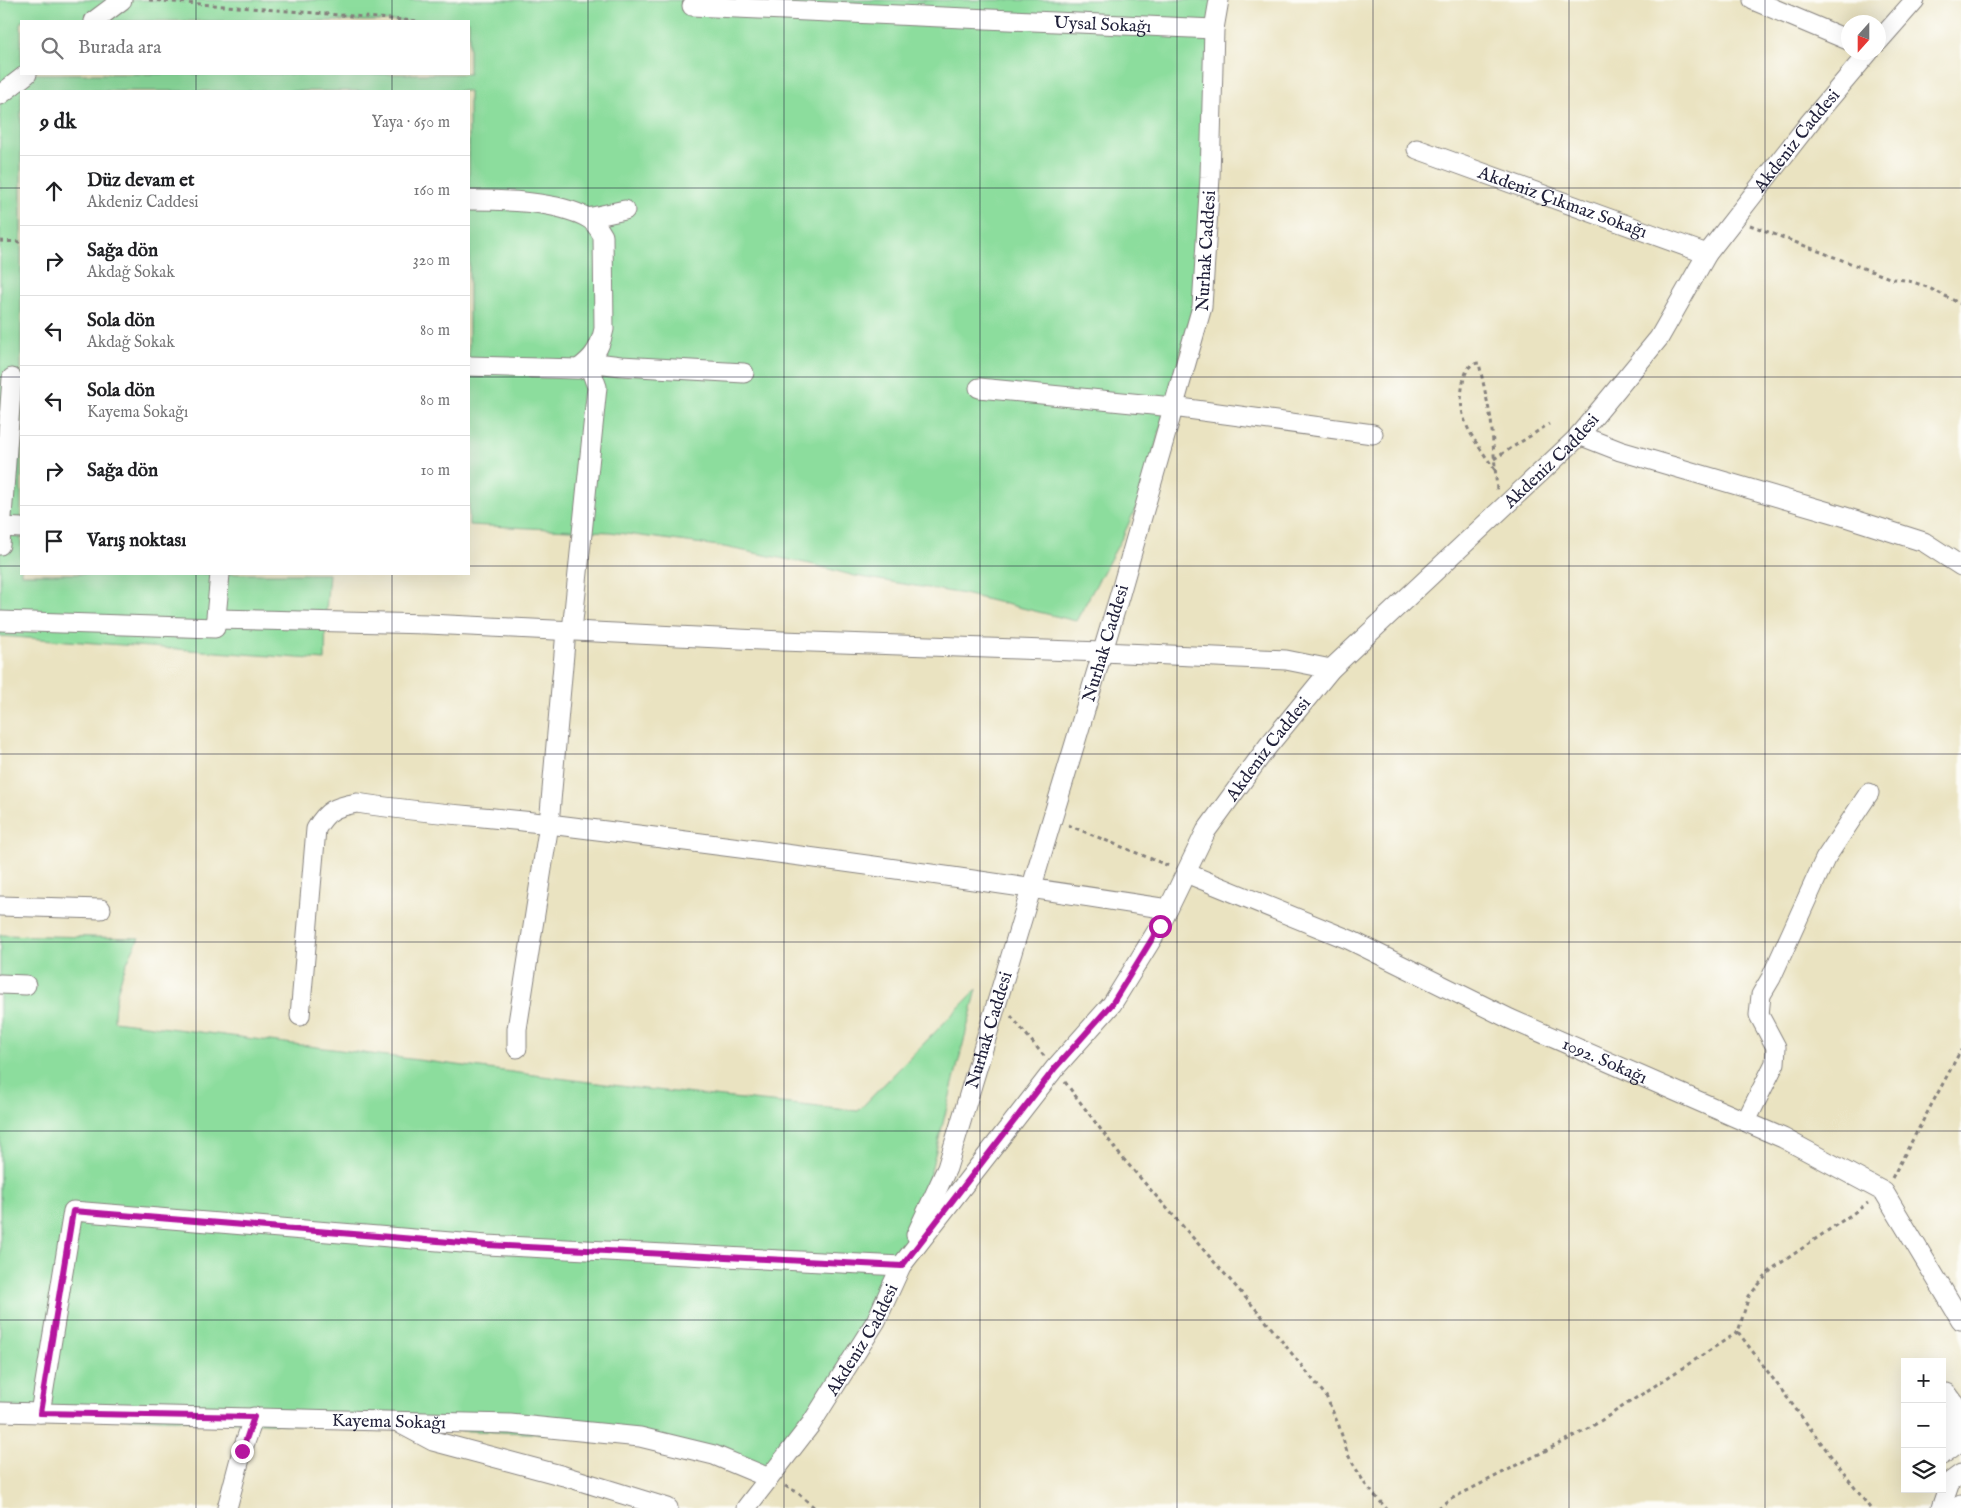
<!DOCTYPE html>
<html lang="tr">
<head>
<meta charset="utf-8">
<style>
	:root { --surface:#fff; --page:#f2f2f2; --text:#202124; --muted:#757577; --line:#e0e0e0 }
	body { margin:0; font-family:"IM FELL English",serif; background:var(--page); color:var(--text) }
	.controls { position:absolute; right:15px; bottom:15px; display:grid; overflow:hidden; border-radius:0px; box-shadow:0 5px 20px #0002 }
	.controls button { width:45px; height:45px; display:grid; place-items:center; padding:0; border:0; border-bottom:1px solid var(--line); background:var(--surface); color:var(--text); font:25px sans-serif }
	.compass { position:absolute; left:1841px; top:15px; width:45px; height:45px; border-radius:50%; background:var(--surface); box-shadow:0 5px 20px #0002; rotate:201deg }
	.stop { position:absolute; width:15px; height:15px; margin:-11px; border:4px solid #b5179e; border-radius:50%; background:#fff }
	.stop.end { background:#b5179e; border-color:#fff; box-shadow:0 1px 5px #0008 }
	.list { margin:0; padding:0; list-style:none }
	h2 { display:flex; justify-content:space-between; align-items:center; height:65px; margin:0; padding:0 20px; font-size:21px }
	h2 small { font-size:16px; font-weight:400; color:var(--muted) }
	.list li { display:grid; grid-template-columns:32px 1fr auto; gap:15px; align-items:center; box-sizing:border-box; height:70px; padding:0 20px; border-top:1px solid var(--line) }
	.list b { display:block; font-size:19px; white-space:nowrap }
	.list p { margin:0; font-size:16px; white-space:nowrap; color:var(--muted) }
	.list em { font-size:16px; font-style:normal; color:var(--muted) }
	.icon { flex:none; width:28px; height:28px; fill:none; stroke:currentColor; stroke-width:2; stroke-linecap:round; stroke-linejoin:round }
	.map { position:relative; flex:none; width:1961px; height:1508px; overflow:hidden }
	.search { position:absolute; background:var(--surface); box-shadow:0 5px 20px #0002; left:20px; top:20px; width:450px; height:55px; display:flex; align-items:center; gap:12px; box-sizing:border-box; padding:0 18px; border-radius:0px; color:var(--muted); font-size:19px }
	.panel { position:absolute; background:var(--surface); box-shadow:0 5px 20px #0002; left:20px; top:90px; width:450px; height:485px; border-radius:0px }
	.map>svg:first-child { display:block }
	.green { fill:#8cdd9d; stroke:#57806c; fill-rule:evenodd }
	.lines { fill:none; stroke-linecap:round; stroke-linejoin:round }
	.minor-casing { stroke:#86827e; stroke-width:21 }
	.path { stroke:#86827e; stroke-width:3; stroke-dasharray:4 4; stroke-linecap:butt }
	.minor { stroke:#fff; stroke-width:19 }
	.route { stroke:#b5179e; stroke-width:6 }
	.grid { fill:none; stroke:#22223b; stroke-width:1; stroke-opacity:0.55 }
	.labels { text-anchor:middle; stroke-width:5; stroke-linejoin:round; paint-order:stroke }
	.street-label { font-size:18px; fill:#22223b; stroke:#fdfcf7 }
</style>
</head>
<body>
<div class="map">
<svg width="1961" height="1508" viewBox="0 0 1961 1508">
	<rect width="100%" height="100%" fill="#fdfcf7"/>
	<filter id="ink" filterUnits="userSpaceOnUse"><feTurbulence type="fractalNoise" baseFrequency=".02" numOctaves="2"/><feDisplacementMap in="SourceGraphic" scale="10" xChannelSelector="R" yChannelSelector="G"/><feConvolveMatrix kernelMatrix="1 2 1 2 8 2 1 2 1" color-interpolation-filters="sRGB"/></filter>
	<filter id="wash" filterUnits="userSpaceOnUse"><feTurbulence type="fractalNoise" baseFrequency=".0096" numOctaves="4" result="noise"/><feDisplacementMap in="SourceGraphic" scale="20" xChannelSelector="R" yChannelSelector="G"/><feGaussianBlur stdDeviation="1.12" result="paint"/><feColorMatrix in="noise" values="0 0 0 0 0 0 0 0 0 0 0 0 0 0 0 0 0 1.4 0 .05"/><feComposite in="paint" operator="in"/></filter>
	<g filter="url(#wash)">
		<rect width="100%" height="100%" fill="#eae3c1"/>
		<path class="green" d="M0,0H1219L1206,260L1143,492L1123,536L1076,621L964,594L855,576L810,564L719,546L610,532L469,525V91H21V574H329L326,611L325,660L0,636ZM21,21H469V74H21Z
			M0,935L139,938C125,964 114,991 114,1021L636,1088L858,1111L977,989L907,1265L770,1478L658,1438L0,1413Z"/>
	</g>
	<g filter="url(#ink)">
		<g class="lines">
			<g class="minor-casing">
				<g id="minor">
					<path d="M1753,0L1848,40"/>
					<path id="s1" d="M692,6L1214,29"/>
					<path d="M94,21L122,0"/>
					<path d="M1878,42L1915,0"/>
					<path d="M0,95L27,74"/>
					<path id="s2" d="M1417,149L1707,254"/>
					<path d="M469,200C504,200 556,201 588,218C595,222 599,229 603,236L604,329C600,348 594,358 578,369L469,366"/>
					<path d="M588,218L625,210"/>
					<path d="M979,388L1173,407L1373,434"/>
					<path d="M1579,435L1620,451L1836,514L1924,542L1961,566"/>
					<path d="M1,527L21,528"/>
					<path d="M0,545L12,378"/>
					<path d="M216,619L428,624L782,641L1102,652L1286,660L1331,669"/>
					<path d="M0,621L215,628L220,574"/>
					<path d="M572,631L597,387L588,362L621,366L744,373"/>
					<path id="s3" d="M1186,873L1350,940L1510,1019L1783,1138L1884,1192L1961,1320"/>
					<path d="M0,906L101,909"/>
					<path d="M0,984L26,985"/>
					<path d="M300,1016L316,829C327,810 335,807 357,803C420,813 485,816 549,824C756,849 962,877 1168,909"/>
					<path d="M517,1048V1029L549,824L566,631"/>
					<path d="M1746,1121L1775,1063L1776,1047L1759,1015L1761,995L1771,978L1825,859L1869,793"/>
					<path id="s4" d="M916,1235L947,1168L1120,594L1202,307L1210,177L1214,29L1219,0"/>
					<path d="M1942,1396L1947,1393L1958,1408"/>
					<path id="s5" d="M0,1412L510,1424L640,1437L714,1455L769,1478"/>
					<path d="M40,1413L73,1211L487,1245L901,1266"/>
					<path d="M1942,1419L1958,1408L1961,1413"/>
					<path d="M401,1424L433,1441L564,1476L668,1508"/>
					<path d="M1942,1436L1961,1423"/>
					<path d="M1942,1455L1961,1441"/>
					<path d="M227,1508L242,1451L254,1417"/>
					<path id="s6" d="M746,1508L811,1424L876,1321L901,1266L1055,1068L1112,1004L1160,926L1206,831L1268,746L1331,669L1575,440L1659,338L1707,254L1810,122L1869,52"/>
					<path d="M1941,1508L1950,1482L1961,1474"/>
					<path d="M1956,1508L1961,1505"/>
				</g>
			</g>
			<path class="path" d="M149,0L416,21
				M1750,225L1892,279C1917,279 1938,293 1961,304
				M0,241L21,242
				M1494,459L1549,424
				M1495,470C1473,437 1454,420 1464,378C1467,369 1469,364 1479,363L1491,419L1497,490
				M1068,825L1169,866
				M1011,1016L1044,1056
				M1065,1082L1120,1155L1260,1314L1326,1396L1339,1426L1348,1455L1365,1484L1386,1508
				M1892,1178L1961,1050
				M1738,1332L1870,1508
				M785,1486L797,1492L815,1508
				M1438,1508L1451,1499L1588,1429L1738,1332L1749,1296L1772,1269L1868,1203"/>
			<use href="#minor" class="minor"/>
		</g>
	</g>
	<g class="lines" filter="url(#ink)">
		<path class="route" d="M242,1451L254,1417L40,1413L73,1211L487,1245L902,1266L1055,1068L1112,1004L1160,926"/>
	</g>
	<path class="grid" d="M196,0V21M392,0V21M588,0V1508M784,0V1508M980,0V1508M1177,0V1508M1373,0V1508M1569,0V1508M1765,0V1508M196,74V91M392,74V91M0,188H21M469,188H1961M0,377H21M469,377H1961M0,566H21M469,566H1961M196,574V1508M392,574V1508M0,754H1961M0,942H1961M0,1131H1961M0,1320H1961"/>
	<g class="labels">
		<g class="street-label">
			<text dy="6" stroke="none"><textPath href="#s1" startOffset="411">Uysal Sokağı</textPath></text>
			<text dy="6" stroke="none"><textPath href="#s6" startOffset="1735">Akdeniz Caddesi</textPath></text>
			<text dy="6" stroke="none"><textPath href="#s2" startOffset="155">Akdeniz Çıkmaz Sokağı</textPath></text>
			<text dy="6" stroke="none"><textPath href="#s4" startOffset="1028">Nurhak Caddesi</textPath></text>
			<text dy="6" stroke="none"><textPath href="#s6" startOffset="1330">Akdeniz Caddesi</textPath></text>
			<text dy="6" stroke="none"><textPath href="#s4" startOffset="622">Nurhak Caddesi</textPath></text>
			<text dy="6" stroke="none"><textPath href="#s6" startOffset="925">Akdeniz Caddesi</textPath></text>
			<text dy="6" stroke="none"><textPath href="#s4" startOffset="218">Nurhak Caddesi</textPath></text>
			<text dy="6" stroke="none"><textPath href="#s3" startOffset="459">1092. Sokağı</textPath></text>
			<text dy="6" stroke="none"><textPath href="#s6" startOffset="205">Akdeniz Caddesi</textPath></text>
			<text dy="6" stroke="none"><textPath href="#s5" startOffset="389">Kayema Sokağı</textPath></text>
		</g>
	</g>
</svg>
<div class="controls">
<button>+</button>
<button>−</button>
<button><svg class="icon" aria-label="layers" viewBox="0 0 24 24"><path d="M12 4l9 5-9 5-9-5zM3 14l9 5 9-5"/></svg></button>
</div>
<svg class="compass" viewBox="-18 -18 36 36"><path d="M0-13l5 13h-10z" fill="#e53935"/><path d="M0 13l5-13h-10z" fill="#757577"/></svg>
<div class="stop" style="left:1160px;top:926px"></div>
<div class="stop end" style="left:242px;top:1451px"></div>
<div class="search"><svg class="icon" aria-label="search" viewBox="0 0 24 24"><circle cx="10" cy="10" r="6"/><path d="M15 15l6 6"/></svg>Burada ara</div>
<section class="panel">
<h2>9 dk<small>Yaya · 650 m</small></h2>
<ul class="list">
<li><svg class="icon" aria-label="ahead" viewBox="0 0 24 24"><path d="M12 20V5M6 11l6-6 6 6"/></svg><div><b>Düz devam et</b><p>Akdeniz Caddesi</p></div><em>160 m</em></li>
<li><svg class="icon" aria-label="right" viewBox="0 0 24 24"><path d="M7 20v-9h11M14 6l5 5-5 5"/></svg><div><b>Sağa dön</b><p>Akdağ Sokak</p></div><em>320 m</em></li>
<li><svg class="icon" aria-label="left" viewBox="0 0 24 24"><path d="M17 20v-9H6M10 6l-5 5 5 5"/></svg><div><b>Sola dön</b><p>Akdağ Sokak</p></div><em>80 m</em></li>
<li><svg class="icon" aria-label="left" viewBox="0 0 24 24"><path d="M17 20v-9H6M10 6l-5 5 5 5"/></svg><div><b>Sola dön</b><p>Kayema Sokağı</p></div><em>80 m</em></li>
<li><svg class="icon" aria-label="right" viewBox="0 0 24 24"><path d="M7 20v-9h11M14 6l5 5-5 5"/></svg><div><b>Sağa dön</b></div><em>10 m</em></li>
<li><svg class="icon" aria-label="arrive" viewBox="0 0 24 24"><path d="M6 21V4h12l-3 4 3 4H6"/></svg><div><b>Varış noktası</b></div></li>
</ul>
</section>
</div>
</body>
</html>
